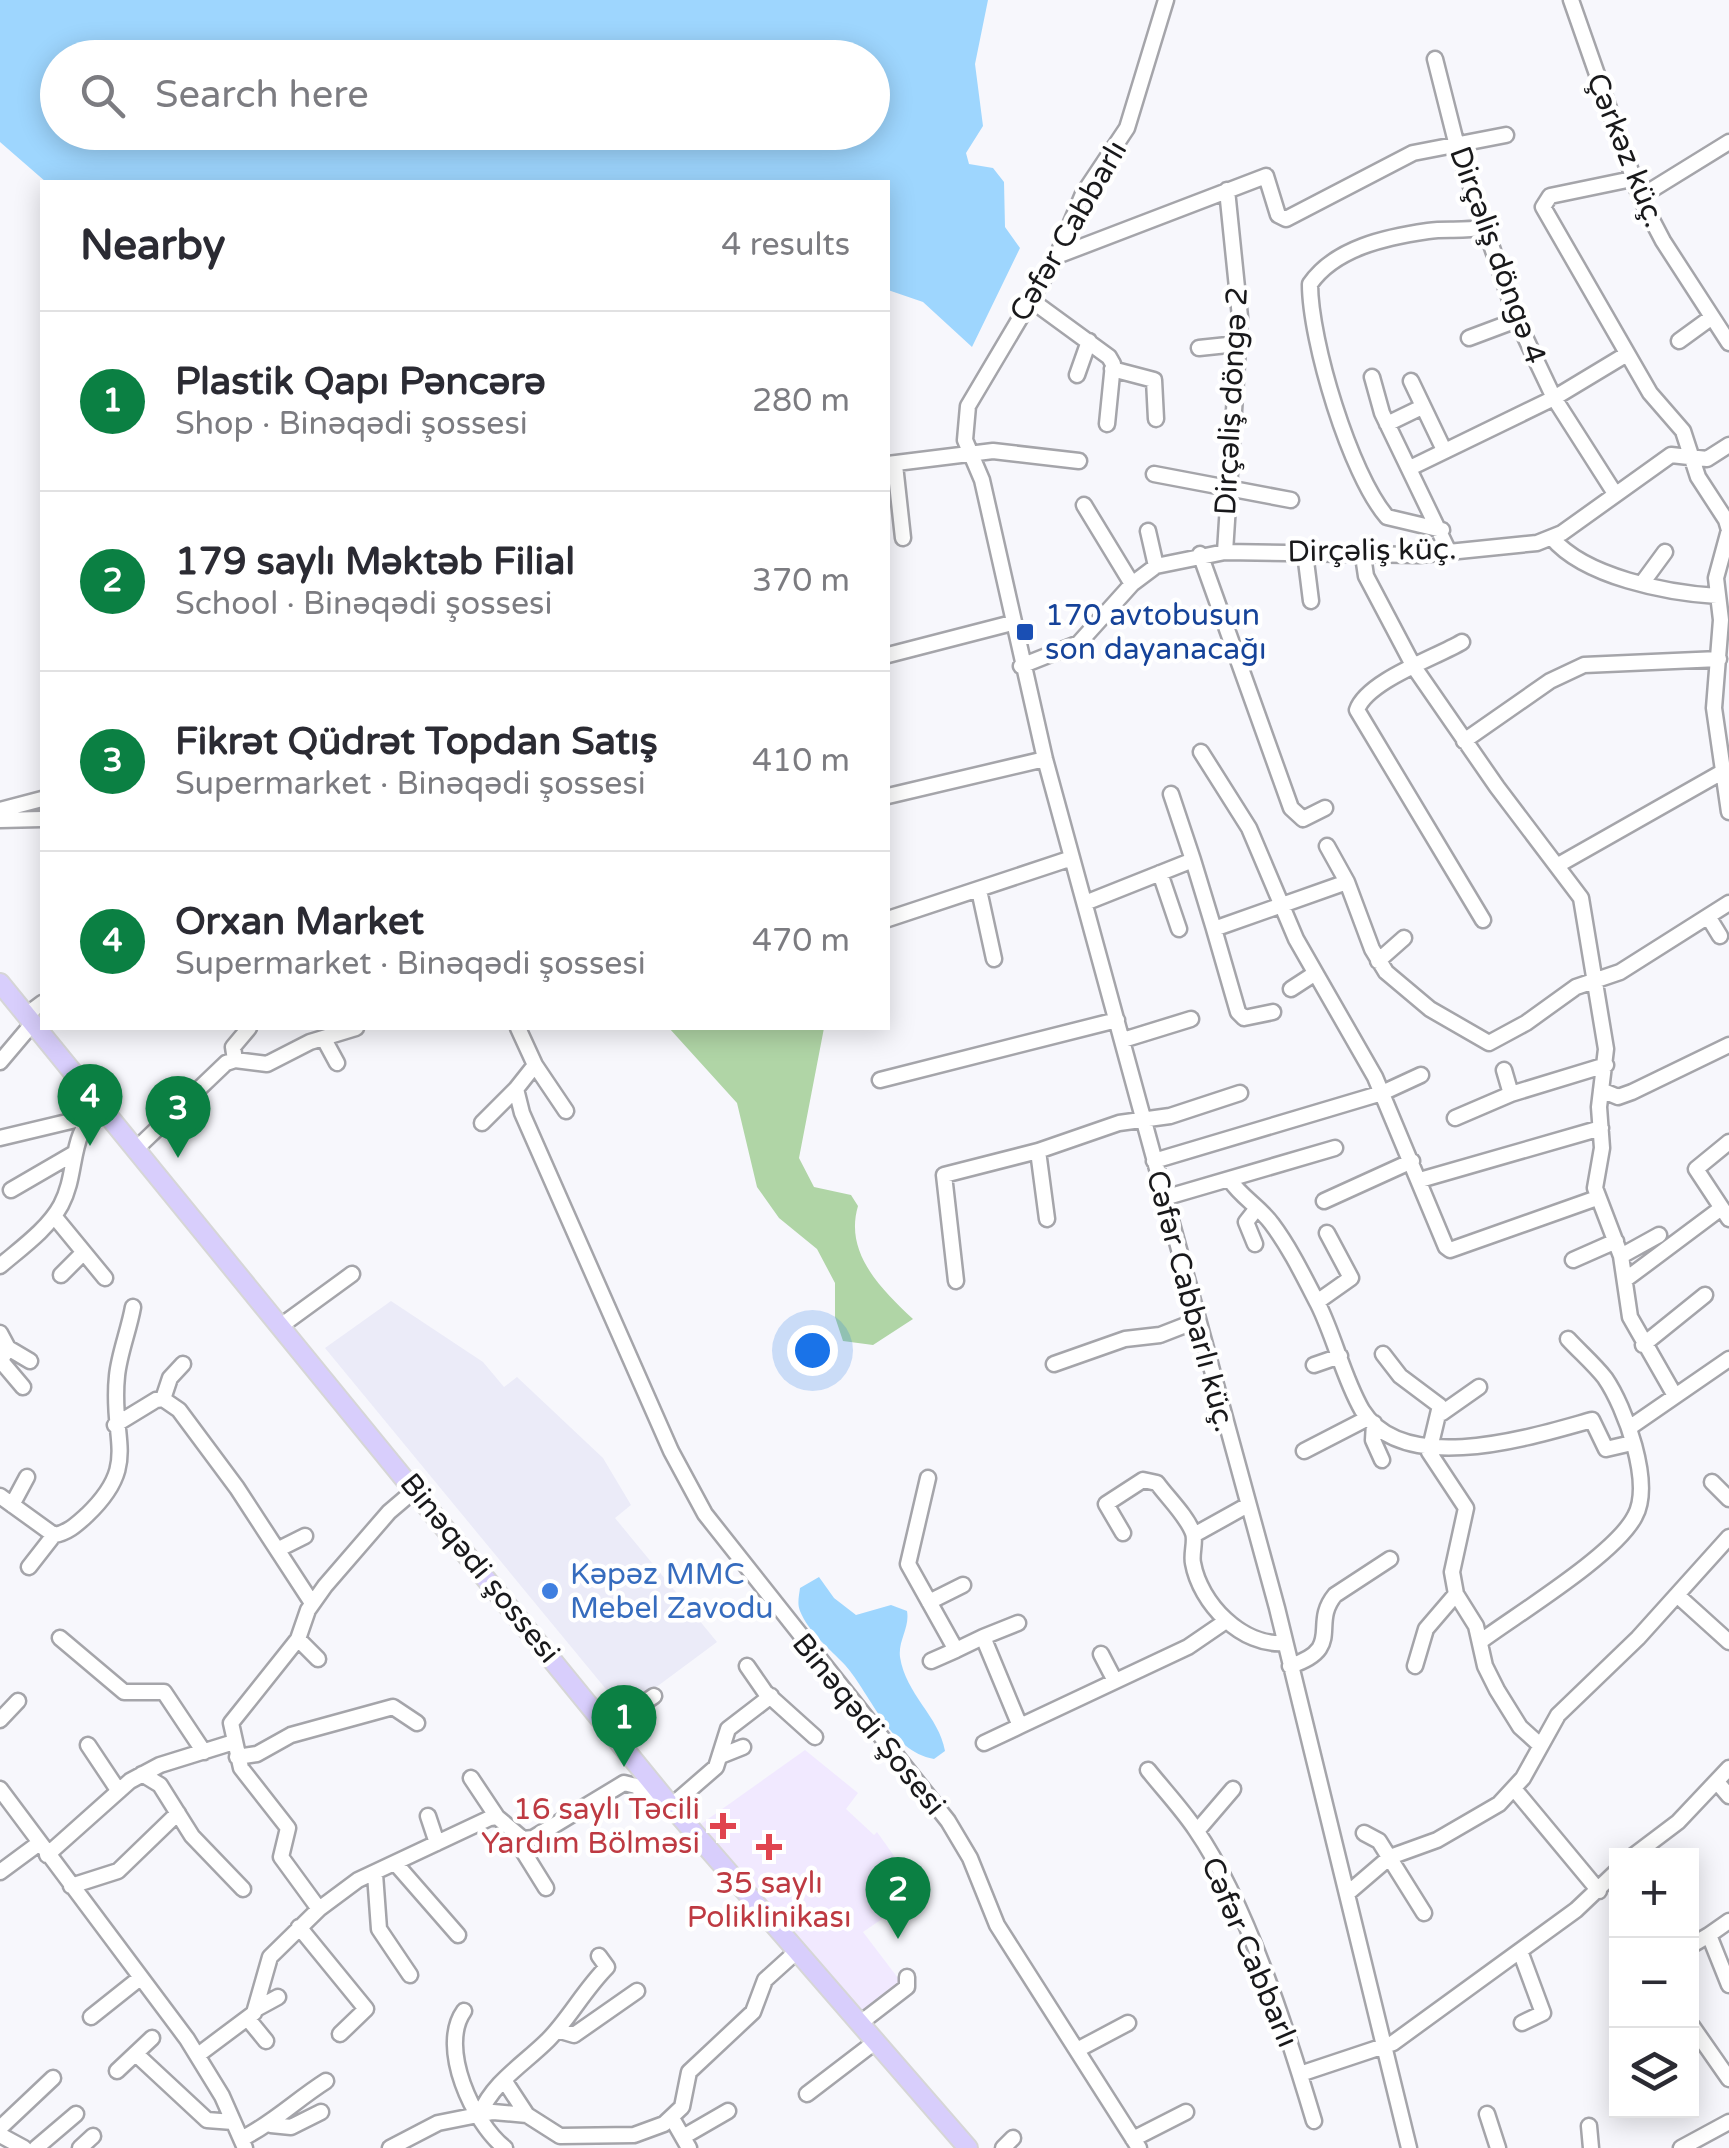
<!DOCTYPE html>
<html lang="en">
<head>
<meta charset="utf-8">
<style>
	:root { --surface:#fff; --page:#f7f7f7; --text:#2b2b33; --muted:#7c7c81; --line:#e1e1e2; --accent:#0b8043 }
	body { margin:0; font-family:"Varela Round",sans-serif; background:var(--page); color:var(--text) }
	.controls { position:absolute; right:30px; bottom:30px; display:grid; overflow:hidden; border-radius:0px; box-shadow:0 5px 25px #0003 }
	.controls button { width:90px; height:90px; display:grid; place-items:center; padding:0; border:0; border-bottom:2px solid var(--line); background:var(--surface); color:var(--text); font:50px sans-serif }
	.you { position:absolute; left:812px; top:1350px; width:35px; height:35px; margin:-25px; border:8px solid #fff; border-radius:50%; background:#1a73e8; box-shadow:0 0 0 15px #1a73e833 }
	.badge { display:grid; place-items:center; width:65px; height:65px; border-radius:50%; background:var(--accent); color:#fff; font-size:32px; font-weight:700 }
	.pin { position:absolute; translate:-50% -82px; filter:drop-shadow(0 2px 5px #0008) }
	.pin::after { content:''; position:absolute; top:52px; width:35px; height:30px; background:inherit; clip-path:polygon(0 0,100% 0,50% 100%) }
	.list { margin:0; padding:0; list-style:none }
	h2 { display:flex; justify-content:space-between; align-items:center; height:130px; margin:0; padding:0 40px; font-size:42px }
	h2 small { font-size:32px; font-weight:400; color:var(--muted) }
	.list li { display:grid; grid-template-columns:65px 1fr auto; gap:30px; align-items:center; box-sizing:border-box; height:180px; padding:0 40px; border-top:2px solid var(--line) }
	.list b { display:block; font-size:38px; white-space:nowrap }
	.list p { margin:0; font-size:32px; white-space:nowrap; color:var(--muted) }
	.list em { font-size:32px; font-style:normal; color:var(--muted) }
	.icon { flex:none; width:55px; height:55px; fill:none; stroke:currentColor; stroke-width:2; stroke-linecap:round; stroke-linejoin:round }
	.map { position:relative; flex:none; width:1729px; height:2148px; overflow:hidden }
	.search { position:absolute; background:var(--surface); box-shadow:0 5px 25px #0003; left:40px; top:40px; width:850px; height:110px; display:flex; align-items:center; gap:25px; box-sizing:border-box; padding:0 35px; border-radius:55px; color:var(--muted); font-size:38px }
	.panel { position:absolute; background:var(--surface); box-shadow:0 5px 25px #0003; left:40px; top:180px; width:850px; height:850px; border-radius:0px }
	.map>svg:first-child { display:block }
	.built { fill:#ebebf8 }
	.medical { fill:#f1e9ff }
	.green { fill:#b0d5a6 }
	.water { fill:#9ed6fe; fill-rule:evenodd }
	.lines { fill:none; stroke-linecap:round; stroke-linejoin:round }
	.minor-casing { stroke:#a5a5aa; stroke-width:19 }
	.major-casing { stroke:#d6d6d6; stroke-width:22 }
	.minor { stroke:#fff; stroke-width:14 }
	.major { stroke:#d8cefc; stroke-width:18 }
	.transit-dot { fill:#1a4fb4; stroke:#fff; stroke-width:4 }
	.shop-dot { fill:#3f7fe0; stroke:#fff; stroke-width:4 }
	.health-dot { fill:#e0444e; stroke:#fff; stroke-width:4 }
	.labels { text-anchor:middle; stroke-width:9; stroke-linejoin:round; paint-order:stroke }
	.street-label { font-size:30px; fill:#19191b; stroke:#fff }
	.transit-label { font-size:30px; fill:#164399; stroke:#fff; text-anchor:start }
	.shop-label { font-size:30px; fill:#366cbe; stroke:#fff; text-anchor:start }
	.health-label { font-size:30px; fill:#be3a42; stroke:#fff; text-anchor:end }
</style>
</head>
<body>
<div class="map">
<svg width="1729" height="2148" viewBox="0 0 1729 2148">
	<rect width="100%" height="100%" fill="#f7f7fc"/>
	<path class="built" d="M391,1301L483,1362L504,1387L517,1377L603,1458L631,1505L615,1518L717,1642L624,1711L325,1348Z"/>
	<path class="medical" d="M805,1750L858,1793L846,1809L874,1835L877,1832L902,1867L904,1904L863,1932L901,1982L863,2011L701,1824Z"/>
	<path class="green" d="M669,1028H824L799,1158L814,1187L851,1195L858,1206C844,1253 881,1289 913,1319L873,1345L843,1341L835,1317V1283L817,1249L779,1218L757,1187L737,1103Z"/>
	<path class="water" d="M0,0H988L975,64L983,126L966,153L969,164L993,168L1004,182L1005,227L1020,248L972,347L923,302L888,290V182H46L0,142ZM58,58H872V132H58Z
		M819,1577L834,1598L856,1615L891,1605L907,1611C910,1628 898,1640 900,1657C906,1695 939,1716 945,1751L934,1759C890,1751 872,1696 845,1665C829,1648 809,1633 800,1611C797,1604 799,1596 800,1588Z"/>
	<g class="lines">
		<g class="minor-casing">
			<path id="minor" d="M1166,0L1127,128L1083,194L1057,256L968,406L965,440L982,480L1045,759L1277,1608L1409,2148
				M1571,0L1640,197L1663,241L1729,343
				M1435,59L1457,146L1517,320L1554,398L1614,492
				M1632,179L1550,196L1543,207L1650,393L1683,431L1698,477L1726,520L1729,530L1716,578L1721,620L1714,708L1729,812
				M1640,197L1729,142
				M1057,256L1266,176L1278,215L1286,219L1413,153L1506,135
				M1031,300L1109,357L1113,364L1107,424
				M1469,338L1517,320
				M1679,341L1712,317
				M1199,348L1237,344
				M1112,369L1154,380L1156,419
				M1077,375L1089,341
				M1372,377L1382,413L1449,552
				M1411,381L1444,450
				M1387,424L1422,407
				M888,464L993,451L1079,461
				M895,465L903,538
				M1410,468L1554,398L1627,354
				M1154,474L1291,500
				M1084,505L1132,584
				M1442,530L1387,517C1350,474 1310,341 1310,284C1335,248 1386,237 1428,231C1447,228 1464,232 1483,227
				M1148,531L1156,566
				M1552,538C1585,577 1667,593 1717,596
				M1225,552L1240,317L1227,190
				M1305,553L1311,601
				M1200,554L1291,808L1303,819L1325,808
				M1363,556L1366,576L1414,667L1497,787L1581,898L1606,1049L1599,1107L1602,1148L1595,1188L1621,1256L1630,1317L1674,1394
				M1643,582L1665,552
				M1462,642C1435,658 1367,681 1357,710L1483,920
				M888,655L1012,623
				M1021,666L1079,643L1132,584L1156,566L1225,552L1419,555L1537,543L1562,533L1671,455L1707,459L1729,445
				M1464,741L1550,681L1584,665L1719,659
				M1201,752L1249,828L1296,939L1375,1077L1446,1247L1450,1250L1597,1198
				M1171,794L1193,860
				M888,796L1045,759
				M0,810L42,799
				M0,820L42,819
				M1327,846L1347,882
				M1560,864L1724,771
				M1160,873L1179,929
				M979,890L994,959
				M1085,903L1193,860L1214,929L1347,882L1372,949L1386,972L1430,1009L1489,1043L1526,1023L1576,987L1620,972L1729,903
				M1709,918L1720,936
				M888,919L1072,858
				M1214,929L1238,1012L1244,1018L1273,1012
				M1378,961L1404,938
				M1291,989L1314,974
				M26,1015L42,1003
				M518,1028L535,1065L516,1089L522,1113L671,1451L705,1514L948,1821L970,1858L997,1925L1139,2148
				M324,1039L337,1063
				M1123,1040L1191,1019
				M235,1060L233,1047L249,1028
				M0,1062L33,1023
				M535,1065L566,1111
				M1504,1070L1511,1094
				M880,1080L1117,1020
				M1601,1090L1618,1097L1632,1092L1729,1045
				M1455,1118L1511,1094L1606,1065
				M482,1123L516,1089
				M0,1138L88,1117
				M1729,1142L1696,1169L1729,1219
				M137,1148L226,1063L235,1060L267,1064L310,1042L356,1028
				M1038,1151L1047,1219
				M1154,1161L1382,1093L1421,1075
				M1230,1180C1241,1197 1260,1207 1272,1224C1290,1248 1304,1277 1318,1304C1335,1338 1343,1377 1362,1410C1404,1478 1534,1436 1592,1420L1606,1449L1632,1443
				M1420,1180L1601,1128
				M11,1190L73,1154
				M1164,1198L1335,1148
				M1324,1201L1412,1161
				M54,1216L105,1278
				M1255,1244L1246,1222L1257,1208
				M1621,1256L1659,1235
				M1573,1260L1616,1241
				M0,1266C21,1248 48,1229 61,1205C79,1171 67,1136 101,1105
				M61,1275L82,1254
				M1625,1280L1720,1209
				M956,1281L944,1175L1038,1151L1119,1123L1170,1116L1240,1093
				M1317,1302L1351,1278L1327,1233
				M282,1325L352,1274
				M0,1333L8,1348L0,1362
				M1643,1345L1705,1295
				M8,1348L30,1361
				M1383,1354L1400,1376L1440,1406L1429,1452L1466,1508L1452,1572L1456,1594L1476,1626L1485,1666L1497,1690L1520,1727L1541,1746
				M1,1361L23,1387
				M1054,1364L1125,1339L1160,1335L1196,1321
				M1314,1365L1340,1356
				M163,1399L170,1378L183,1364
				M1442,1413L1479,1387
				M1374,1423L1373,1440L1382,1460
				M115,1425L156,1400L163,1399L179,1410L237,1488L312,1603
				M1629,1428L1729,1359
				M1304,1451L1368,1418
				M928,1478L908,1564L956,1650L983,1637L1020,1726L1188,1647L1226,1621
				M1712,1482L1729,1499
				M0,1496L54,1535C68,1533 77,1524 87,1515C141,1463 110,1442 117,1376C119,1354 129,1330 133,1307
				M12,1505L27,1477
				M1123,1533L1106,1504L1143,1480L1157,1483C1167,1497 1187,1516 1193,1533C1196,1541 1191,1554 1193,1563C1200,1603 1242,1647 1285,1643
				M1194,1535L1246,1506
				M279,1549L305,1536
				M29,1567L54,1535
				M1677,1595L1729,1642
				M929,1602L963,1585
				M983,1637L1018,1623
				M60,1638L124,1692H164L204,1752
				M298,1639L318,1659
				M1481,1641C1519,1613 1616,1554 1635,1516C1653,1483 1625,1407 1605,1378C1594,1364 1580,1352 1568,1339
				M1101,1654L1114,1679
				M931,1661L956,1650
				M747,1666L765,1692L815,1737
				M1290,1666C1345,1648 1310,1625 1335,1595L1390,1559
				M1415,1666L1426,1629L1456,1594
				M0,1720L18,1701
				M608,1727L654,1696
				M984,1743L1020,1726
				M88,1745L118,1790
				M723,1755L743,1747
				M237,1757L257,1754L291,1735L393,1707L417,1723
				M1148,1770C1164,1790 1182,1809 1196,1830C1247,1904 1288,2034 1314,2121
				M142,1774L160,1785L192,1836L243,1889
				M471,1778L497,1817
				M1717,1782L1729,1796
				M0,1789L187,2039L222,2096L245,2148
				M1515,1790L1599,1891
				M428,1816L437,1843
				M1197,1831L1233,1789
				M1364,1833L1379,1841L1424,1913
				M523,1839V1851L546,1888
				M47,1855L130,1781L160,1765L234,1742
				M1633,1856L1678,1822L1729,1768
				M396,1864L458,1935
				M0,1872L38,1844
				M375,1874L379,1929L410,1975
				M71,1886L118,1871L178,1813
				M1348,1893L1390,1857L1437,1840L1499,1804L1523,1778L1558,1715L1638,1638L1729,1537
				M319,1909L281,1857L288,1828L241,1768L231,1723L298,1639L308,1610L325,1586L389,1512L416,1489
				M1729,1921L1709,1935L1729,1985
				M299,1927L366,2009L340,2034
				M1692,1945L1709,1935
				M1520,1951L1543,2013L1522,2023
				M256,2009L278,1997
				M464,2011C438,2047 473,2123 505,2148
				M91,2017L140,1978
				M248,2019L266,2041
				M859,2024L907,1987V1977
				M1692,2026L1729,2079
				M557,2030L574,2035L637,1991
				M1077,2050L1128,2023
				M136,2054L207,2120L233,2122
				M198,2055L254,2013L270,1957L319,1909L358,1880L490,1818L497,1817L523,1839L533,1838L624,1783L636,1786L657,1808L671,1806L716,1767L728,1729L771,1696
				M117,2071L152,2038
				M1300,2074L1393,2043L1576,1910L1616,1872
				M504,2080L527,2115
				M807,2094L875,2042
				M480,2114C493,2082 524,2064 548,2040C569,2019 584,1990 607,1967L599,1956
				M1487,2114L1498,2148
				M673,2120L689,2148
				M271,2125L291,2127L321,2112
				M1589,2126L1591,2148
				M0,2128L53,2078
				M0,2135L24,2148
				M683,2137L728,2111
				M241,2139C272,2124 296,2100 326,2081
				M1133,2139L1186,2112
				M36,2148L76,2114
				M80,2148L93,2136
				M390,2148L438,2123L493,2112L527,2115L560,2136L634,2135L664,2124L682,2107L689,2072L753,2012L765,1980L796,1952
				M1003,2148L1013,2138
				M1681,2148L1729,2122"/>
		</g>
		<g class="major-casing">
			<path id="major" d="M0,983L671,1806L968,2148"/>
		</g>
		<use href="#minor" class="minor"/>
		<use href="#major" class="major"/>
	</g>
	<rect class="transit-dot" x="1015" y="622" width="20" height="20" rx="5"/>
	<circle class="shop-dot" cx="550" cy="1591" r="10"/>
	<g class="health-dot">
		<path d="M718 1811h10v10h10v10h-10v10h-10v-10h-10v-10h10z"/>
		<path d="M764 1832h10v10h10v10h-10v10h-10v-10h-10v-10h10z"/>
	</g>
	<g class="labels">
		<g class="street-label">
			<text transform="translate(1626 150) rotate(68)" y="10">Çərkəz küç.</text>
			<text transform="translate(1068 231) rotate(-60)" y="10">Cəfər Cabbarlı</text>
			<text transform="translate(1498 255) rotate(70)" y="10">Dirçəliş döngə 4</text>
			<text transform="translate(1231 401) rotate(-87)" y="10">Dirçəliş döngə 2</text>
			<text transform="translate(1372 550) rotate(-1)" y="10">Dirçəliş küç.</text>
			<text transform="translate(1191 1301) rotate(75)" y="10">Cəfər Cabbarlı küç.</text>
			<text transform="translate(480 1568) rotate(51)" y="10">Binəqədi şossesi</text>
			<text transform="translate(869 1724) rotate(51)" y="10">Binəqədi Şosesi</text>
			<text transform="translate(1250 1952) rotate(67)" y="10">Cəfər Cabbarlı</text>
		</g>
		<g class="transit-label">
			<text x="1045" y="625">170 avtobusun<tspan x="1045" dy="34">son dayanacağı</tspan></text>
		</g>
		<g class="shop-label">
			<text x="570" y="1584">Kəpəz MMC<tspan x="570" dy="34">Mebel Zavodu</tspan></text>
		</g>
		<g class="health-label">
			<text x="700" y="1819">16 saylı Təcili<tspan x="700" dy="34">Yardım Bölməsi</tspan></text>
			<text x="769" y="1893" text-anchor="middle">35 saylı<tspan x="769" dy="34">Poliklinikası</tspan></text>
		</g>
	</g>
</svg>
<div class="controls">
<button>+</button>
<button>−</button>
<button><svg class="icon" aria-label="layers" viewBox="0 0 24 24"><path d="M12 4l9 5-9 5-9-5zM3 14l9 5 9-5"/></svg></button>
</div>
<div class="you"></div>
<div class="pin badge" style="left:624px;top:1767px">1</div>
<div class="pin badge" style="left:898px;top:1939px">2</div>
<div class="pin badge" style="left:178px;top:1158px">3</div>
<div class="pin badge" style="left:90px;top:1146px">4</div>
<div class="search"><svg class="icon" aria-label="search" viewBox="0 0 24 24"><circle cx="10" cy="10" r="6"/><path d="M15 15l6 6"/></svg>Search here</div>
<section class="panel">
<h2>Nearby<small>4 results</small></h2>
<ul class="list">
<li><span class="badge">1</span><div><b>Plastik Qapı Pəncərə</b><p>Shop · Binəqədi şossesi</p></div><em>280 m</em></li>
<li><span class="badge">2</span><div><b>179 saylı Məktəb Filial</b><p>School · Binəqədi şossesi</p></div><em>370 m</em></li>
<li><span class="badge">3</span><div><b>Fikrət Qüdrət Topdan Satış</b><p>Supermarket · Binəqədi şossesi</p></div><em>410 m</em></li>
<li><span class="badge">4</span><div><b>Orxan Market</b><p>Supermarket · Binəqədi şossesi</p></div><em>470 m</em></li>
</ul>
</section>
</div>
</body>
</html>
